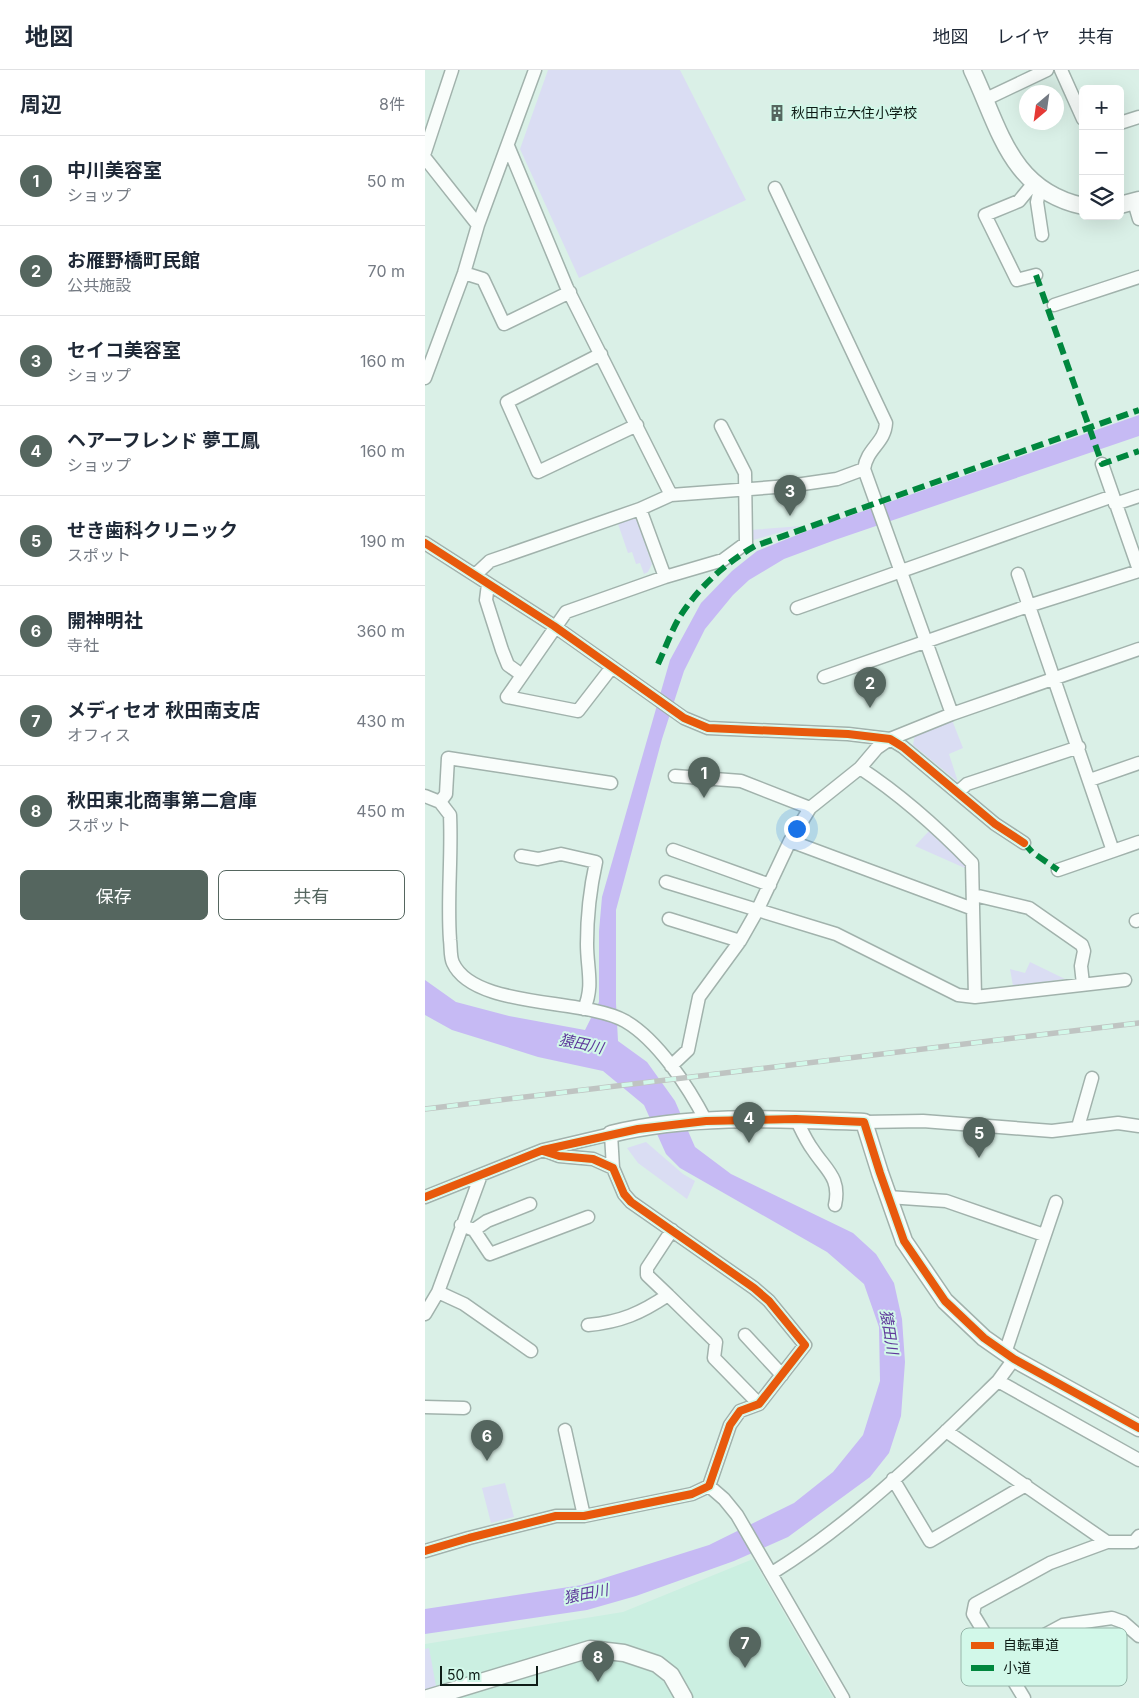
<!DOCTYPE html>
<html lang="ja">
<head>
<meta charset="utf-8">
<style>
	:root { --surface:#fff; --page:#f6f6f7; --text:#1f2937; --muted:#747a83; --line:#e0e1e3; --accent:#55665f }
	body { margin:0; font-family:Inter,"Noto Sans JP",sans-serif; background:var(--page); color:var(--text) }
	.controls { position:absolute; right:15px; top:15px; display:grid; overflow:hidden; border-radius:8px; box-shadow:0 5px 20px #0002 }
	.controls button { width:45px; height:45px; display:grid; place-items:center; padding:0; border:0; border-bottom:1px solid var(--line); background:var(--surface); color:var(--text); font:25px sans-serif }
	.compass { position:absolute; left:594px; top:15px; width:45px; height:45px; border-radius:50%; background:var(--surface); box-shadow:0 5px 20px #0002; rotate:209deg }
	.scale { position:absolute; left:15px; bottom:12px; width:98px; box-sizing:border-box; padding-left:5px; border:2px solid #0e1c16; border-top:0; font-size:14px; line-height:18px; white-space:nowrap; color:#0e1c16; -webkit-text-stroke:4px #d2f8e9; paint-order:stroke }
	.you { position:absolute; left:371px; top:758px; width:18px; height:18px; margin:-12px; border:4px solid #fff; border-radius:50%; background:#1a73e8; box-shadow:0 0 0 8px #1a73e833 }
	.badge { display:grid; place-items:center; width:32px; height:32px; border-radius:50%; background:var(--accent); color:#fff; font-size:16px; font-weight:700 }
	.pin { position:absolute; translate:-50% -41px; filter:drop-shadow(0 1px 2px #0008) }
	.pin::after { content:''; position:absolute; top:26px; width:18px; height:15px; background:inherit; clip-path:polygon(0 0,100% 0,50% 100%) }
	.list { margin:0; padding:0; list-style:none }
	h2 { display:flex; justify-content:space-between; align-items:center; height:65px; margin:0; padding:0 20px; font-size:21px }
	h2 small { font-size:16px; font-weight:400; color:var(--muted) }
	.list li { display:grid; grid-template-columns:32px 1fr auto; gap:15px; align-items:center; box-sizing:border-box; height:90px; padding:0 20px; border-top:1px solid var(--line) }
	.list b { display:block; font-size:19px; white-space:nowrap }
	.list p { margin:0; font-size:16px; white-space:nowrap; color:var(--muted) }
	.list em { font-size:16px; font-style:normal; color:var(--muted) }
	.actions { display:flex; gap:10px; padding:15px 20px }
	.actions a { flex:1; padding:11px 0; border:1px solid var(--accent); border-radius:8px; text-align:center; font-size:18px; color:var(--accent) }
	.actions .main { background:var(--accent); color:#fff }
	.icon { flex:none; width:28px; height:28px; fill:none; stroke:currentColor; stroke-width:2; stroke-linecap:round; stroke-linejoin:round }
	.map { position:relative; flex:none; width:714px; height:1628px; overflow:hidden }
	header { display:flex; align-items:center; gap:30px; box-sizing:border-box; height:70px; padding:0 25px; background:var(--surface); border-bottom:1px solid var(--line) }
	header strong { font-size:24px }
	nav { display:flex; gap:28px; margin-inline-start:auto; font-size:18px }
	main { display:flex }
	aside { flex:1; background:var(--surface) }
	.map>svg:first-child { display:block }
	.built { fill:#cbefe1 }
	.green { fill:#daddf3 }
	.water { fill:#c6baf4 }
	.lines { fill:none; stroke-linecap:round; stroke-linejoin:round }
	.minor-casing { stroke:#a1b2ac; stroke-width:15 }
	.tertiary-casing { stroke:#a1b2ac; stroke-width:19 }
	.minor { stroke:#f9fdfb; stroke-width:12 }
	.tertiary { stroke:#f9fdfb; stroke-width:16 }
	.rail-casing { stroke:#bfc4c2; stroke-width:5.5 }
	.rail { stroke:#d2f8e9; stroke-width:4; stroke-dasharray:11; stroke-linecap:butt }
	.quiet { stroke:#00873e; stroke-width:6; stroke-dasharray:12 6; stroke-linecap:butt }
	.cycleway-casing { stroke:#d2f8e9; stroke-width:11 }
	.cycleway { stroke:#e8590c; stroke-width:8 }
	.labels { text-anchor:middle; stroke-width:4; stroke-linejoin:round; paint-order:stroke }
	.poi-label { font-size:14px; fill:#0e1c16; stroke:#d2f8e9; text-anchor:start }
	.water-label { font-size:15px; font-style:italic; fill:#5f399b; stroke:#d2f8e9 }
	.key { fill:#d2f8e9; stroke:#97b6aa; stroke-width:1 }
	.key-label { font-size:14px; fill:#0e1c16 }
</style>
</head>
<body>
<header>
<strong>地図</strong>
<nav><a>地図</a><a>レイヤ</a><a>共有</a></nav>
</header>
<main>
<aside>
<h2>周辺<small>8件</small></h2>
<ul class="list">
<li><span class="badge">1</span><div><b>中川美容室</b><p>ショップ</p></div><em>50 m</em></li>
<li><span class="badge">2</span><div><b>お雁野橋町民館</b><p>公共施設</p></div><em>70 m</em></li>
<li><span class="badge">3</span><div><b>セイコ美容室</b><p>ショップ</p></div><em>160 m</em></li>
<li><span class="badge">4</span><div><b>ヘアーフレンド 夢工鳳</b><p>ショップ</p></div><em>160 m</em></li>
<li><span class="badge">5</span><div><b>せき歯科クリニック</b><p>スポット</p></div><em>190 m</em></li>
<li><span class="badge">6</span><div><b>開神明社</b><p>寺社</p></div><em>360 m</em></li>
<li><span class="badge">7</span><div><b>メディセオ 秋田南支店</b><p>オフィス</p></div><em>430 m</em></li>
<li><span class="badge">8</span><div><b>秋田東北商事第二倉庫</b><p>スポット</p></div><em>450 m</em></li>
</ul>
<div class="actions"><a class="main">保存</a><a>共有</a></div>
</aside>
<div class="map">
<svg width="714" height="1628" viewBox="0 0 714 1628">
	<rect width="100%" height="100%" fill="#daf0e7"/>
	<path class="built" d="M328,1489L408,1628H0V1574L198,1542Z"/>
	<path class="green" d="M123,0H255L321,130L154,208L95,79Z
		M205,446L212,450L227,494L223,502L219,504L215,493L211,494L207,482L203,483L192,451Z
		M377,456L325,471V460Z
		M527,650L538,678L524,684L533,712L488,675L490,664Z
		M504,761L540,792L542,799L490,776Z
		M605,892L640,909L588,916L585,899L600,903Z
		M221,1072L258,1104L270,1111L262,1129L213,1093L202,1078Z
		M80,1413L89,1447L66,1453L57,1418Z
		M4,1578L11,1616L0,1620V1579Z"/>
	<path class="water" d="M714,345V366L410,470L359,489L324,510L308,525L280,559L259,601L237,669L191,840V933L193,971L222,992L250,1031L270,1077L306,1104L428,1163L451,1184L469,1213L477,1249L480,1292L476,1346L464,1383L445,1407L363,1467L309,1491L211,1526L162,1540L0,1564V1539L157,1515L284,1475L369,1433L408,1402L438,1365L455,1311L454,1257L439,1214L402,1182L255,1098L241,1084L219,1035L178,1001L113,987L69,973L27,960L0,945V910L31,932L84,946L160,960L174,932V861L177,827L245,590L276,533L307,501L332,481L387,459Z"/>
	<g class="lines">
		<g class="minor-casing">
			<path id="minor" d="M636,0L658,49
				M561,29L622,0
				M695,53L714,47
				M83,76L142,218L246,425
				M0,82L27,0
				M0,88L53,155
				M608,114L594,131L560,145L592,210L611,205
				M350,118L461,353C460,373 442,378 439,399L527,644
				M615,119L612,132L617,165
				M709,132L714,149
				M39,203L58,209L79,254L145,222
				M629,235L714,207
				M176,284L82,332L113,402L212,355
				M0,308L39,203L53,155L110,0
				M677,394L714,500
				M690,434L714,426
				M0,473L129,556L259,648L283,658L423,664L465,669L478,677L570,754L599,773
				M593,504L688,781L714,772
				M50,505L65,491L215,439
				M240,507L298,490L321,473L320,403L296,356
				M63,514L61,530L77,580L83,595L97,605
				M372,538L688,426
				M187,597L153,641L82,627L141,542L240,507L215,439L246,425L364,416L412,409L439,399
				M399,607L603,536L714,501
				M435,698C476,725 512,757 547,793L550,927
				M250,706L316,711L385,738
				M665,710L714,693
				M533,722L542,714L654,677
				M0,726L15,732L25,745C27,787 22,829 25,870C26,877 25,887 28,893C49,939 160,928 200,951C233,970 264,1018 281,1051
				M15,732L21,724L23,688L186,713
				M365,771L548,839
				M248,780L345,815
				M96,786L113,789L136,784L171,792C165,819 162,846 162,874C162,899 169,916 159,939
				M633,800L688,781
				M241,812L411,864L533,925L550,927L700,910
				M549,825L604,838L657,875L659,881L656,896L658,914
				M244,849L315,871
				M711,851L714,850
				M246,996L263,980L274,927L315,871L332,841L365,771L385,738L435,698L452,678L465,669L527,644L714,579
				M371,1049C376,1059 381,1071 388,1080C401,1100 416,1108 410,1135
				M439,1052L498,1051L627,1061L693,1053L714,1056
				M653,1057L667,1008
				M0,1127L118,1080L186,1064L188,1098
				M463,1127L521,1131L619,1165
				M36,1155L49,1160L65,1184L163,1147
				M49,1160L62,1151L105,1134
				M13,1222L39,1234L106,1281
				M243,1225L222,1205V1198L247,1160
				M0,1244L13,1222L56,1105
				M163,1255C196,1252 216,1243 243,1225L291,1272L289,1288L334,1334
				M320,1265L357,1305
				M580,1283L631,1132
				M573,1311L714,1390
				M0,1337L39,1338
				M140,1360L159,1446
				M521,1361L682,1472
				M468,1409L505,1471L601,1415
				M284,1416L299,1429L312,1445L418,1628
				M0,1481L44,1468L131,1446H159L267,1424L284,1416L305,1355L315,1341L334,1334L380,1275L344,1231L329,1218L206,1132L199,1124L188,1098L168,1089L134,1086L118,1080
				M347,1503C431,1451 502,1380 573,1311L589,1289
				M575,1589L638,1555L687,1548L698,1552L714,1566
				M599,1628L548,1544L550,1534L625,1493L682,1472H709L714,1466"/>
		</g>
		<g class="tertiary-casing">
			<path id="tertiary" d="M547,0C575,59 585,120 658,136
				M695,135L714,130
				M186,1064C268,1044 356,1049 439,1052L455,1103L479,1171L520,1231L559,1268L589,1289L714,1358
				M3,1628L165,1579L199,1583L232,1594L246,1605L259,1628"/>
		</g>
		<use href="#minor" class="minor"/>
		<use href="#tertiary" class="tertiary"/>
		<g class="rail-casing">
			<path id="rail" d="M0,1039L714,953"/>
		</g>
		<use href="#rail" class="rail"/>
		<path class="quiet" d="M611,205L677,394L714,381
			M233,594C240,579 246,562 254,548C272,519 300,493 330,476L714,340
			M599,773L607,782L633,800"/>
		<g class="cycleway-casing">
			<path id="cycleway" d="M0,473L129,556L259,648L283,658L423,664L465,669L478,677L570,754L599,773
				M0,1127L118,1080L213,1059L281,1051L371,1049L439,1052L455,1103L479,1171L520,1231L559,1268L589,1289L714,1358
				M0,1481L44,1468L131,1446H159L267,1424L284,1416L305,1355L315,1341L334,1334L380,1275L344,1231L329,1218L206,1132L199,1124L188,1098L168,1089L134,1086L118,1081"/>
		</g>
		<use href="#cycleway" class="cycleway"/>
	</g>
	<defs>
		<g id="building-bare" transform="scale(1.35)"><path d="M-4-6H4V6H1V3H-1V6H-4ZM-2.5-4.3h1.7v1.8h-1.7ZM.8-4.3h1.7v1.8H.8ZM-2.5-1h1.7V.8h-1.7ZM.8-1h1.7V.8H.8Z" fill="#55665f" stroke="#d2f8e9" stroke-width="2.5" paint-order="stroke"/></g>
	</defs>
	<g fill-rule="evenodd">
		<use href="#building-bare" x="352" y="43"/>
	</g>
	<g class="labels">
		<g class="poi-label">
			<text x="366" y="48">秋田市立大住小学校</text>
		</g>
		<g class="water-label">
			<text transform="translate(156 974) rotate(12)" y="5">猿田川</text>
			<text transform="translate(464 1262) rotate(81)" y="5">猿田川</text>
			<text transform="translate(161 1524) rotate(-11)" y="5">猿田川</text>
		</g>
	</g>
	<rect x="536" y="1558" width="166" height="58" rx="8" class="key"/>
	<rect x="546" y="1572" width="23" height="7" fill="#e8590c"/>
	<rect x="546" y="1595" width="23" height="6" fill="#00873e"/>
	<g class="key-label">
		<text x="578" y="1580">自転車道</text>
		<text x="578" y="1603">小道</text>
	</g>
</svg>
<div class="controls">
<button>+</button>
<button>−</button>
<button><svg class="icon" aria-label="layers" viewBox="0 0 24 24"><path d="M12 4l9 5-9 5-9-5zM3 14l9 5 9-5"/></svg></button>
</div>
<svg class="compass" viewBox="-18 -18 36 36"><path d="M0-13l5 13h-10z" fill="#e53935"/><path d="M0 13l5-13h-10z" fill="#747a83"/></svg>
<div class="scale">50 m</div>
<div class="you"></div>
<div class="pin badge" style="left:279px;top:728px">1</div>
<div class="pin badge" style="left:445px;top:638px">2</div>
<div class="pin badge" style="left:365px;top:446px">3</div>
<div class="pin badge" style="left:324px;top:1073px">4</div>
<div class="pin badge" style="left:554px;top:1088px">5</div>
<div class="pin badge" style="left:62px;top:1391px">6</div>
<div class="pin badge" style="left:320px;top:1598px">7</div>
<div class="pin badge" style="left:173px;top:1612px">8</div>
</div>
</main>
</body>
</html>
